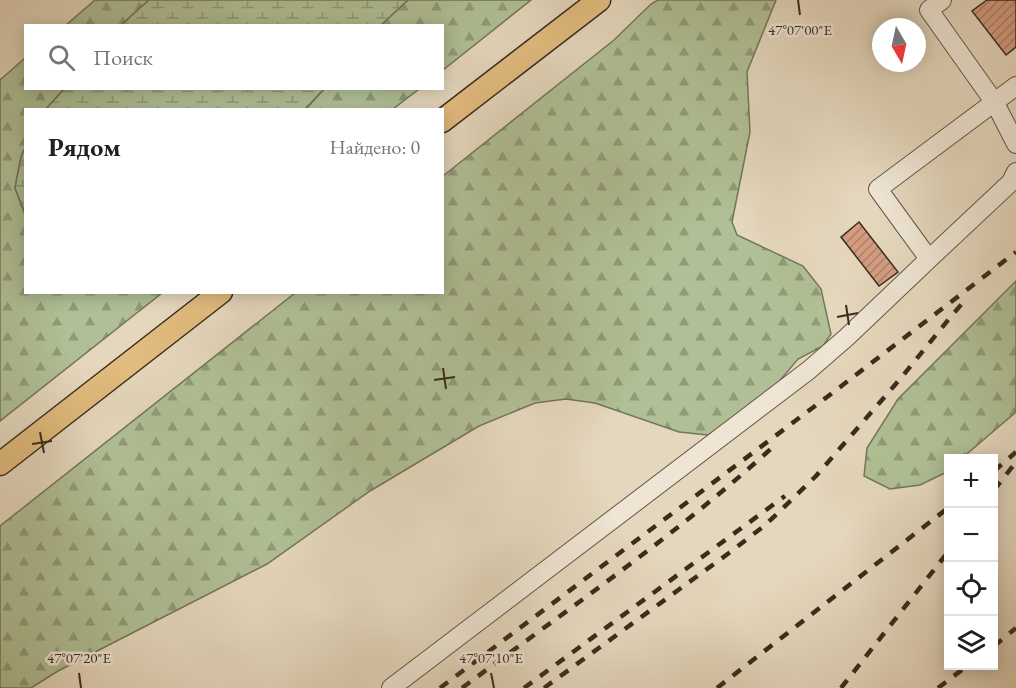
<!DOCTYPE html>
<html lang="ru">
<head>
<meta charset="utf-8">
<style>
	:root { --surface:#fff; --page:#f6f6f6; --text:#202124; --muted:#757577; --line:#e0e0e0 }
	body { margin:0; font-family:"EB Garamond",serif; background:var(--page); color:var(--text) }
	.controls { position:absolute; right:18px; bottom:18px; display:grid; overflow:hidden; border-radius:0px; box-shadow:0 3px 15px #0003 }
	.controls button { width:54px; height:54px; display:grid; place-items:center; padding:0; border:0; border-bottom:2px solid var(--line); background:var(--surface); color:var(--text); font:30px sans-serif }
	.compass { position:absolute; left:872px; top:18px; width:54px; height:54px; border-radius:50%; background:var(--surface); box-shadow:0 3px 15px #0003; rotate:171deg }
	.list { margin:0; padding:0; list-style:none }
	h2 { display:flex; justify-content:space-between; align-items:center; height:78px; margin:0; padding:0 24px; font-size:26px }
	h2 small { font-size:20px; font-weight:400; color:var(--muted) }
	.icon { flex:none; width:33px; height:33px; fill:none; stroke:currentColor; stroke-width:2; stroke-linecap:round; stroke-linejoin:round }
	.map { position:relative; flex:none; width:1016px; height:688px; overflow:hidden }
	.search { position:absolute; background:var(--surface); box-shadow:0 3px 15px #0003; left:24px; top:24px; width:420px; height:66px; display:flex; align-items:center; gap:15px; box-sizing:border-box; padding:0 21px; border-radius:0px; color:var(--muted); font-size:22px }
	.panel { position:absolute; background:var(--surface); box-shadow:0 3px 15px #0003; left:24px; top:108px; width:420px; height:186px; border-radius:0px }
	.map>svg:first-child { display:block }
	.forest { fill:url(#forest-firs); stroke:#74765a; stroke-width:1.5 }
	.wetland { fill:url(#wetland-marsh); stroke:#74765a; stroke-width:1.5 }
	.building { fill:url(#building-hatch); stroke:#392c1e; stroke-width:1.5 }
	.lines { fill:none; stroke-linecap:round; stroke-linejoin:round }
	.minor-casing { stroke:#645746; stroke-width:20 }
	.major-casing { stroke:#392c1e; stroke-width:25 }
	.minor { stroke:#eee5d4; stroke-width:18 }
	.major { stroke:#e2bc7e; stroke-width:22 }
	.rail { stroke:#392c1e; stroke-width:4.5; stroke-dasharray:10 10; stroke-linecap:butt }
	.ticks { fill:none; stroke:#392c1e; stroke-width:2 }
	.ticks-label { font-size:15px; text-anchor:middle; fill:#392c1e; stroke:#eee5d4; stroke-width:5; stroke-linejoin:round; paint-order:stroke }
</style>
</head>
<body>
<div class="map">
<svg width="1016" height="688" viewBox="0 0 1016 688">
	<defs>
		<pattern id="forest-firs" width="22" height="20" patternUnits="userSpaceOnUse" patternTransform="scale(1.5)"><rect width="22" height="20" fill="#b0bf95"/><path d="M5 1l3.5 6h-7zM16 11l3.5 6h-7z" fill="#909b79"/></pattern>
		<pattern id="wetland-marsh" width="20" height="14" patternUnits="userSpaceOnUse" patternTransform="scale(1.5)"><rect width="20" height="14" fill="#b0bf95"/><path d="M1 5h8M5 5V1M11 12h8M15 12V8" fill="none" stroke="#909b79"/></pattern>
		<pattern id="building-hatch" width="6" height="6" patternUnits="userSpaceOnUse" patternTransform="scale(1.5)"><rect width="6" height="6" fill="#d49d82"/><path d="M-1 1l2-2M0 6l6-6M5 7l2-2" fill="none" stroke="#ad806a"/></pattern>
	</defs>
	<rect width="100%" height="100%" fill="#e5d7bd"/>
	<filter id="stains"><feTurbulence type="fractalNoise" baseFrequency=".00333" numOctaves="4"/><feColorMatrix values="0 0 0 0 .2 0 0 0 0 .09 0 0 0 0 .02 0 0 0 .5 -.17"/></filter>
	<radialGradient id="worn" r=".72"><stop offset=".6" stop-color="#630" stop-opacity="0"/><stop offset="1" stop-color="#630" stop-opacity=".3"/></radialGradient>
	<path class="forest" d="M95,0H149L131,16L122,25L65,26Z
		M408,0H531L443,70L442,26L381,25Z
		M658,0H776L747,72L750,132L732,222L737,235L803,266L821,289L831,334L823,346L798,359L760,404L708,435L679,432L595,403L566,399L535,403L479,426L370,491L267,564L58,671L31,688H0V526L295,293L442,292L443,176L614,40L651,4Z
		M25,58L26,88L64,89L46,109L26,110L25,148L21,157L15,188L25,214L26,292L162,293L0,421V80Z
		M324,89H419L393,109L305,110Z
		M1016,281V412L962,458H948V470L947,472L920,485L890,489L864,476L867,448L898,399Z"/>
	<path class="wetland" d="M149,0H408L381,25H122L131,16Z
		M64,89V88L324,89L305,109H46Z
		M25,148V214L15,188L21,157Z"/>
	<path class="building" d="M987,0H1016V47L1006,55L972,11Z
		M859,222L898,272L879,286L841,237Z"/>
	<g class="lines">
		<g class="minor-casing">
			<path id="minor" d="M942,0L929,10L995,103L1016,144
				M929,259L1011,182L1016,172
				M391,688L809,370L847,337L929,259L878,189L1016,86"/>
		</g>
		<g class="major-casing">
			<path id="major" d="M442,121L599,0
				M0,464L221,292"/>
		</g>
		<use href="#minor" class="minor"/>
		<use href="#major" class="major"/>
		<path class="rail" d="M994,471L1016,452
			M994,490L1016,462
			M994,646L1016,628
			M440,688L831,394L1016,252
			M462,688C568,609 678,534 775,445
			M524,688L785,496
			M544,688L729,553L764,526L780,511L816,476L901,378L953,314L967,298
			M717,688L948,508
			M841,688L948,552
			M938,688L967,666"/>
	</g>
	<path class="ticks" d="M798,0L800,15M846,305L849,325M837,317L858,313M443,368L446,389M434,380L455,377M40,432L44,453M32,444L52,441M79,673L81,688M491,673L494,688"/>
	<g class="ticks-label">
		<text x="800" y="35">47°07'00"E</text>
		<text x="79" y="663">47°07'20"E</text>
		<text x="491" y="663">47°07'10"E</text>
	</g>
	<rect width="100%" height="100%" filter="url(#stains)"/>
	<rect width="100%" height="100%" fill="url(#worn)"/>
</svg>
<div class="controls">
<button>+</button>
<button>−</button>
<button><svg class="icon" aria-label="locate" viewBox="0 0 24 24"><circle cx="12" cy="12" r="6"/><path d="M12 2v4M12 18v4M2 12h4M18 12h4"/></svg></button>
<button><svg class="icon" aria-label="layers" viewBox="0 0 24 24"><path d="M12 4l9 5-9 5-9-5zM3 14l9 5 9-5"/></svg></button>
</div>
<svg class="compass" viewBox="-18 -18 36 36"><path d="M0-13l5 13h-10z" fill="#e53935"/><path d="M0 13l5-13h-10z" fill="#757577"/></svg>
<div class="search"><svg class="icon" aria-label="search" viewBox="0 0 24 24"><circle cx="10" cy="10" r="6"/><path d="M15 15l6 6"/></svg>Поиск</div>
<section class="panel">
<h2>Рядом<small>Найдено: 0</small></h2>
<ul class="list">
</ul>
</section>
</div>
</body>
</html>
